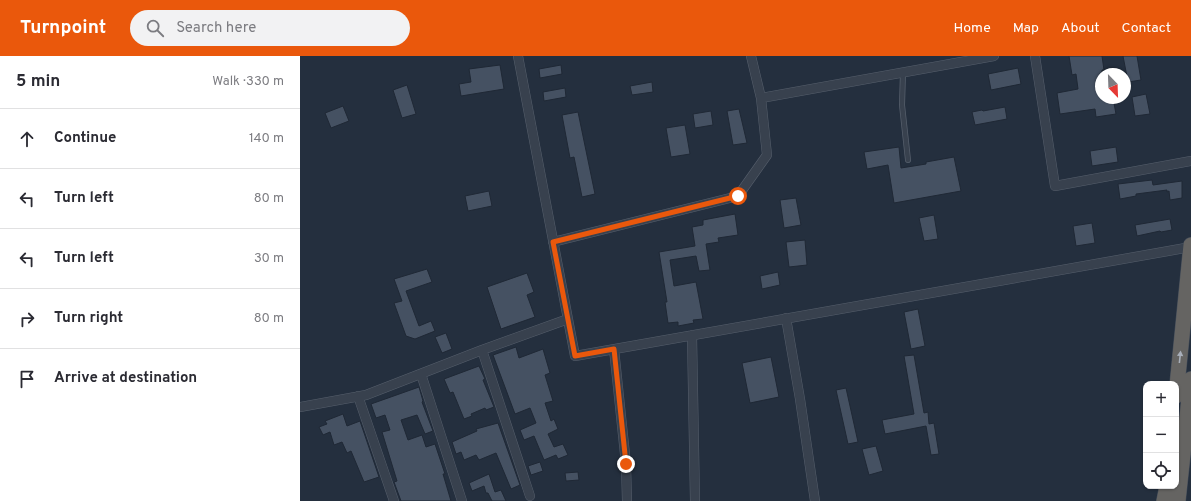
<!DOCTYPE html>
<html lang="en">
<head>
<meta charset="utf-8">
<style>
	:root { --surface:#fff; --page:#f2f2f3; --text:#2b2b33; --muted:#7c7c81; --line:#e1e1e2; --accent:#ea580c }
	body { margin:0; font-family:Overpass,sans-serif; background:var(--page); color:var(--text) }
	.controls { position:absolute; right:12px; bottom:12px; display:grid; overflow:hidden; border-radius:8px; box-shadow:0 1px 3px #0004 }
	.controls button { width:36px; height:36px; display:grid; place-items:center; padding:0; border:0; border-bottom:1px solid var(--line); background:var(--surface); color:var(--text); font:20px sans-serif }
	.compass { position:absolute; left:795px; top:12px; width:36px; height:36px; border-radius:50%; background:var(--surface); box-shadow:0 1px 3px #0004; rotate:157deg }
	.stop { position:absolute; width:12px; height:12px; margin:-9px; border:3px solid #ea580c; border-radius:50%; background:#fff }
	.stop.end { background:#ea580c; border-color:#fff; box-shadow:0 1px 4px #0008 }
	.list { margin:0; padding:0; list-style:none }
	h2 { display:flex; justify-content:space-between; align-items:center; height:52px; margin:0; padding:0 16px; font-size:17px }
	h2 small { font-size:13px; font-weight:400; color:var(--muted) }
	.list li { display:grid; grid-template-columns:26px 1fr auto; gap:12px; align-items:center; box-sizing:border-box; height:60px; padding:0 16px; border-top:1px solid var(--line) }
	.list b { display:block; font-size:15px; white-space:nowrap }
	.list em { font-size:13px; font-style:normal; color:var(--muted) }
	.icon { flex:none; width:22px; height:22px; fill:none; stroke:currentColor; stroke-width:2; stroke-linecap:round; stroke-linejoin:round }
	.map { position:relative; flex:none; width:891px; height:445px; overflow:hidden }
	header { display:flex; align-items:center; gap:24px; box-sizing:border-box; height:56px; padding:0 20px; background:var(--accent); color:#fff }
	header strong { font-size:19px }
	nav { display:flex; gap:22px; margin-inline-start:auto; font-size:14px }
	.search { width:280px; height:36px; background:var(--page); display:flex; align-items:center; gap:10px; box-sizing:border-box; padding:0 14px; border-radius:22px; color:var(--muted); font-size:15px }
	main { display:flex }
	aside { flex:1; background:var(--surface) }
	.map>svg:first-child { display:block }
	.building { fill:#455162; stroke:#1f2835 }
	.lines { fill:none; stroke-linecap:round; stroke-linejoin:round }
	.service-casing { stroke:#565f6c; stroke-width:6 }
	.minor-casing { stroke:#565f6c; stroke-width:10 }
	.trunk-casing { stroke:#434c59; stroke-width:16 }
	.service { stroke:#38414e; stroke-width:4.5 }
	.minor { stroke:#38414e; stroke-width:9 }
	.trunk { stroke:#656462; stroke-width:15 }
	.oneway { fill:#a8afba }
	.route { stroke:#ea580c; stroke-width:5 }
</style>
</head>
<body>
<header>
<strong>Turnpoint</strong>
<div class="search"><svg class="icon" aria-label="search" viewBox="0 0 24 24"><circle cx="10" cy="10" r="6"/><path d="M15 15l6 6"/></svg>Search here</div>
<nav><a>Home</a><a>Map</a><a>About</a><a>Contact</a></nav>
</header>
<main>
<aside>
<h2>5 min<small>Walk · 330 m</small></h2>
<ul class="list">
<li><svg class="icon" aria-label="ahead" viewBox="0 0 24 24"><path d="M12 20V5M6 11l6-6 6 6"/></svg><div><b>Continue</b></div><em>140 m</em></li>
<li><svg class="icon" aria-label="left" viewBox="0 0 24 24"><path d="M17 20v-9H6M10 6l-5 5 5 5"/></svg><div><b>Turn left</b></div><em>80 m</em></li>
<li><svg class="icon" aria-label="left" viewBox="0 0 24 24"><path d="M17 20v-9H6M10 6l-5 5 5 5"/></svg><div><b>Turn left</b></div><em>30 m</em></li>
<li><svg class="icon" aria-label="right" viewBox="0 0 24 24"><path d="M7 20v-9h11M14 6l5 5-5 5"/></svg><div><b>Turn right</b></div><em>80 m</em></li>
<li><svg class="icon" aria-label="arrive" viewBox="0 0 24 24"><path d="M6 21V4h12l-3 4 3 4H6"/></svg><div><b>Arrive at destination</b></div></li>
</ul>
</aside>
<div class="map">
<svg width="891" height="445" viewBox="0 0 891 445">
	<rect width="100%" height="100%" fill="#242f3e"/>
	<path class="building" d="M769,0H802L804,14H802V18H801V42H813L816,58L796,61L795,53L760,58L757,37L778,33L776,18L772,19Z
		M823,0H837L841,24L828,26Z
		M200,9L204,33L161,40L159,28L171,26L169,13Z
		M261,9L262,18L240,22L239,13Z
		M718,12L721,28L691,34L688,18Z
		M352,26L353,36L332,39L330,30Z
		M107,29L116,58L102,62L93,34Z
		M265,32L266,41L244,45L243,36Z
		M846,38L850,58L835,60L832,41Z
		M43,50L49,65L31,72L25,57Z
		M705,51L707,63L675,69L672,56L682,54L683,55Z
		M439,53L447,87L433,89L427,55Z
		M411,55L413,69L395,72L393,58Z
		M278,56L295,138L282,141L274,101L270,102L262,59Z
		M385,69L390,98L371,101L366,72Z
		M599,91L601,112L626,108V106L654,101L661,135L594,147L588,109L567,113L564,96Z
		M816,91L818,106L792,110L790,95Z
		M852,124L853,129L882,125V142L870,144L869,135L867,136V134L836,138V140L820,143L818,128Z
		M189,135L192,150L168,155L165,140Z
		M496,142L501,169L484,172L480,144Z
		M435,158L438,179L418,182L419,186L406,188L410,214L399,215L396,200L370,204L374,230L396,226L403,263L393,264L394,267L378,270V266L368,267L365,246H367L359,196L395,190L392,171L403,169V164Z
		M634,159L638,183L624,185L619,162Z
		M870,163L872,174L861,176L860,175L837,180L835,169Z
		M792,167L795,187L776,190L773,170Z
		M505,184L507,209L489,211L486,186Z
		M127,213L132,226L106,235L119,270L131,265L135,275L115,283L106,280L94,247L102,245L94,223Z
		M478,216L480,229L462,233L460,220Z
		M227,217L234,236L227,239L235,261L201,273L187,231Z
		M618,253L625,290L611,293L604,256Z
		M146,277L152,293L142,297L135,281Z
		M216,291L219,302L243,293L250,317L245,319L253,345L245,347L251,365L254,363L258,373L248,378L254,391L263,388L268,399L258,403L256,399L244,404L234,380L224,384L220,374L236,367L230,352L215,358L193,299Z
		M614,299L624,357L628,356L629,368L634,367L639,398L631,399L626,370L585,378L582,364L614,358L604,300Z
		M471,301L479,341L450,347L442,307Z
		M179,310L185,323L183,324L194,351L186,354L185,352L171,358L172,360L164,363L153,336L150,337L144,323Z
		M119,331L123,345L122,346L133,375L125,378L117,359L101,364L108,384L122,379L126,391L135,388L145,418H143L151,445H101L94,426L97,425L82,376L90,374L85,359L76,362L71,348Z
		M546,332L558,386L548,388L536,334Z
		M43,358L47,370L60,365L79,421L64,426L51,395L47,397L42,386L34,389L30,376L23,379L19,371L27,368L25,365Z
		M198,367L220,429L211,433L196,397L179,404L176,399L164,404L161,396L156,398L152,386L177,375L176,373Z
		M576,390L583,415L569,419L562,393Z
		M240,406L243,415L231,419L228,410Z
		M278,416L279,424L266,425L265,417Z
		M189,418L195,436L201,434L206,445H192L188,437H186L184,430L172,435L169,427Z"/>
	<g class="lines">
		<g class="service-casing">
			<path id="service" d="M603,16L602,49L608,104"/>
		</g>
		<g class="minor-casing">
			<path id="minor" d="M218,0L275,300L891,191
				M451,0L461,42L694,0
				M735,0L755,130L891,105
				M253,186L438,140L467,99L461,42
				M486,262L500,343L515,445
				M392,279L395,445
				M314,293L326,408L327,445
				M182,294L230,440
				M121,318L162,445
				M58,340L94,445
				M0,351L66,339L182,294L268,263"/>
		</g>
		<g class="trunk-casing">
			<path id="trunk" d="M876,340L891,189
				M864,445L867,430
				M878,445L891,323"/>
		</g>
		<use href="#service" class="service"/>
		<use href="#minor" class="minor"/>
		<use href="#trunk" class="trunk"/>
	</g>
	<defs><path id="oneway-solid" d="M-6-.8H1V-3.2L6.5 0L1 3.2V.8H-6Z"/></defs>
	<use class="oneway" href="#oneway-solid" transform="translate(880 301) rotate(-84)"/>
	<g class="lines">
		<path class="route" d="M326,408L314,293L275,300L253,186L438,140"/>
	</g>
</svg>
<div class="controls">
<button>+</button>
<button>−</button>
<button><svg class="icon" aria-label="locate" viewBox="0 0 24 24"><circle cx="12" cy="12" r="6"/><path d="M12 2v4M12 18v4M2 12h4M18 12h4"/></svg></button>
</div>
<svg class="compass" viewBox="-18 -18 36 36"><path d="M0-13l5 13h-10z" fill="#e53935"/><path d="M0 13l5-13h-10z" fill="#7c7c81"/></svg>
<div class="stop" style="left:438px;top:140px"></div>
<div class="stop end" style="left:326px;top:408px"></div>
</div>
</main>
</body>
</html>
